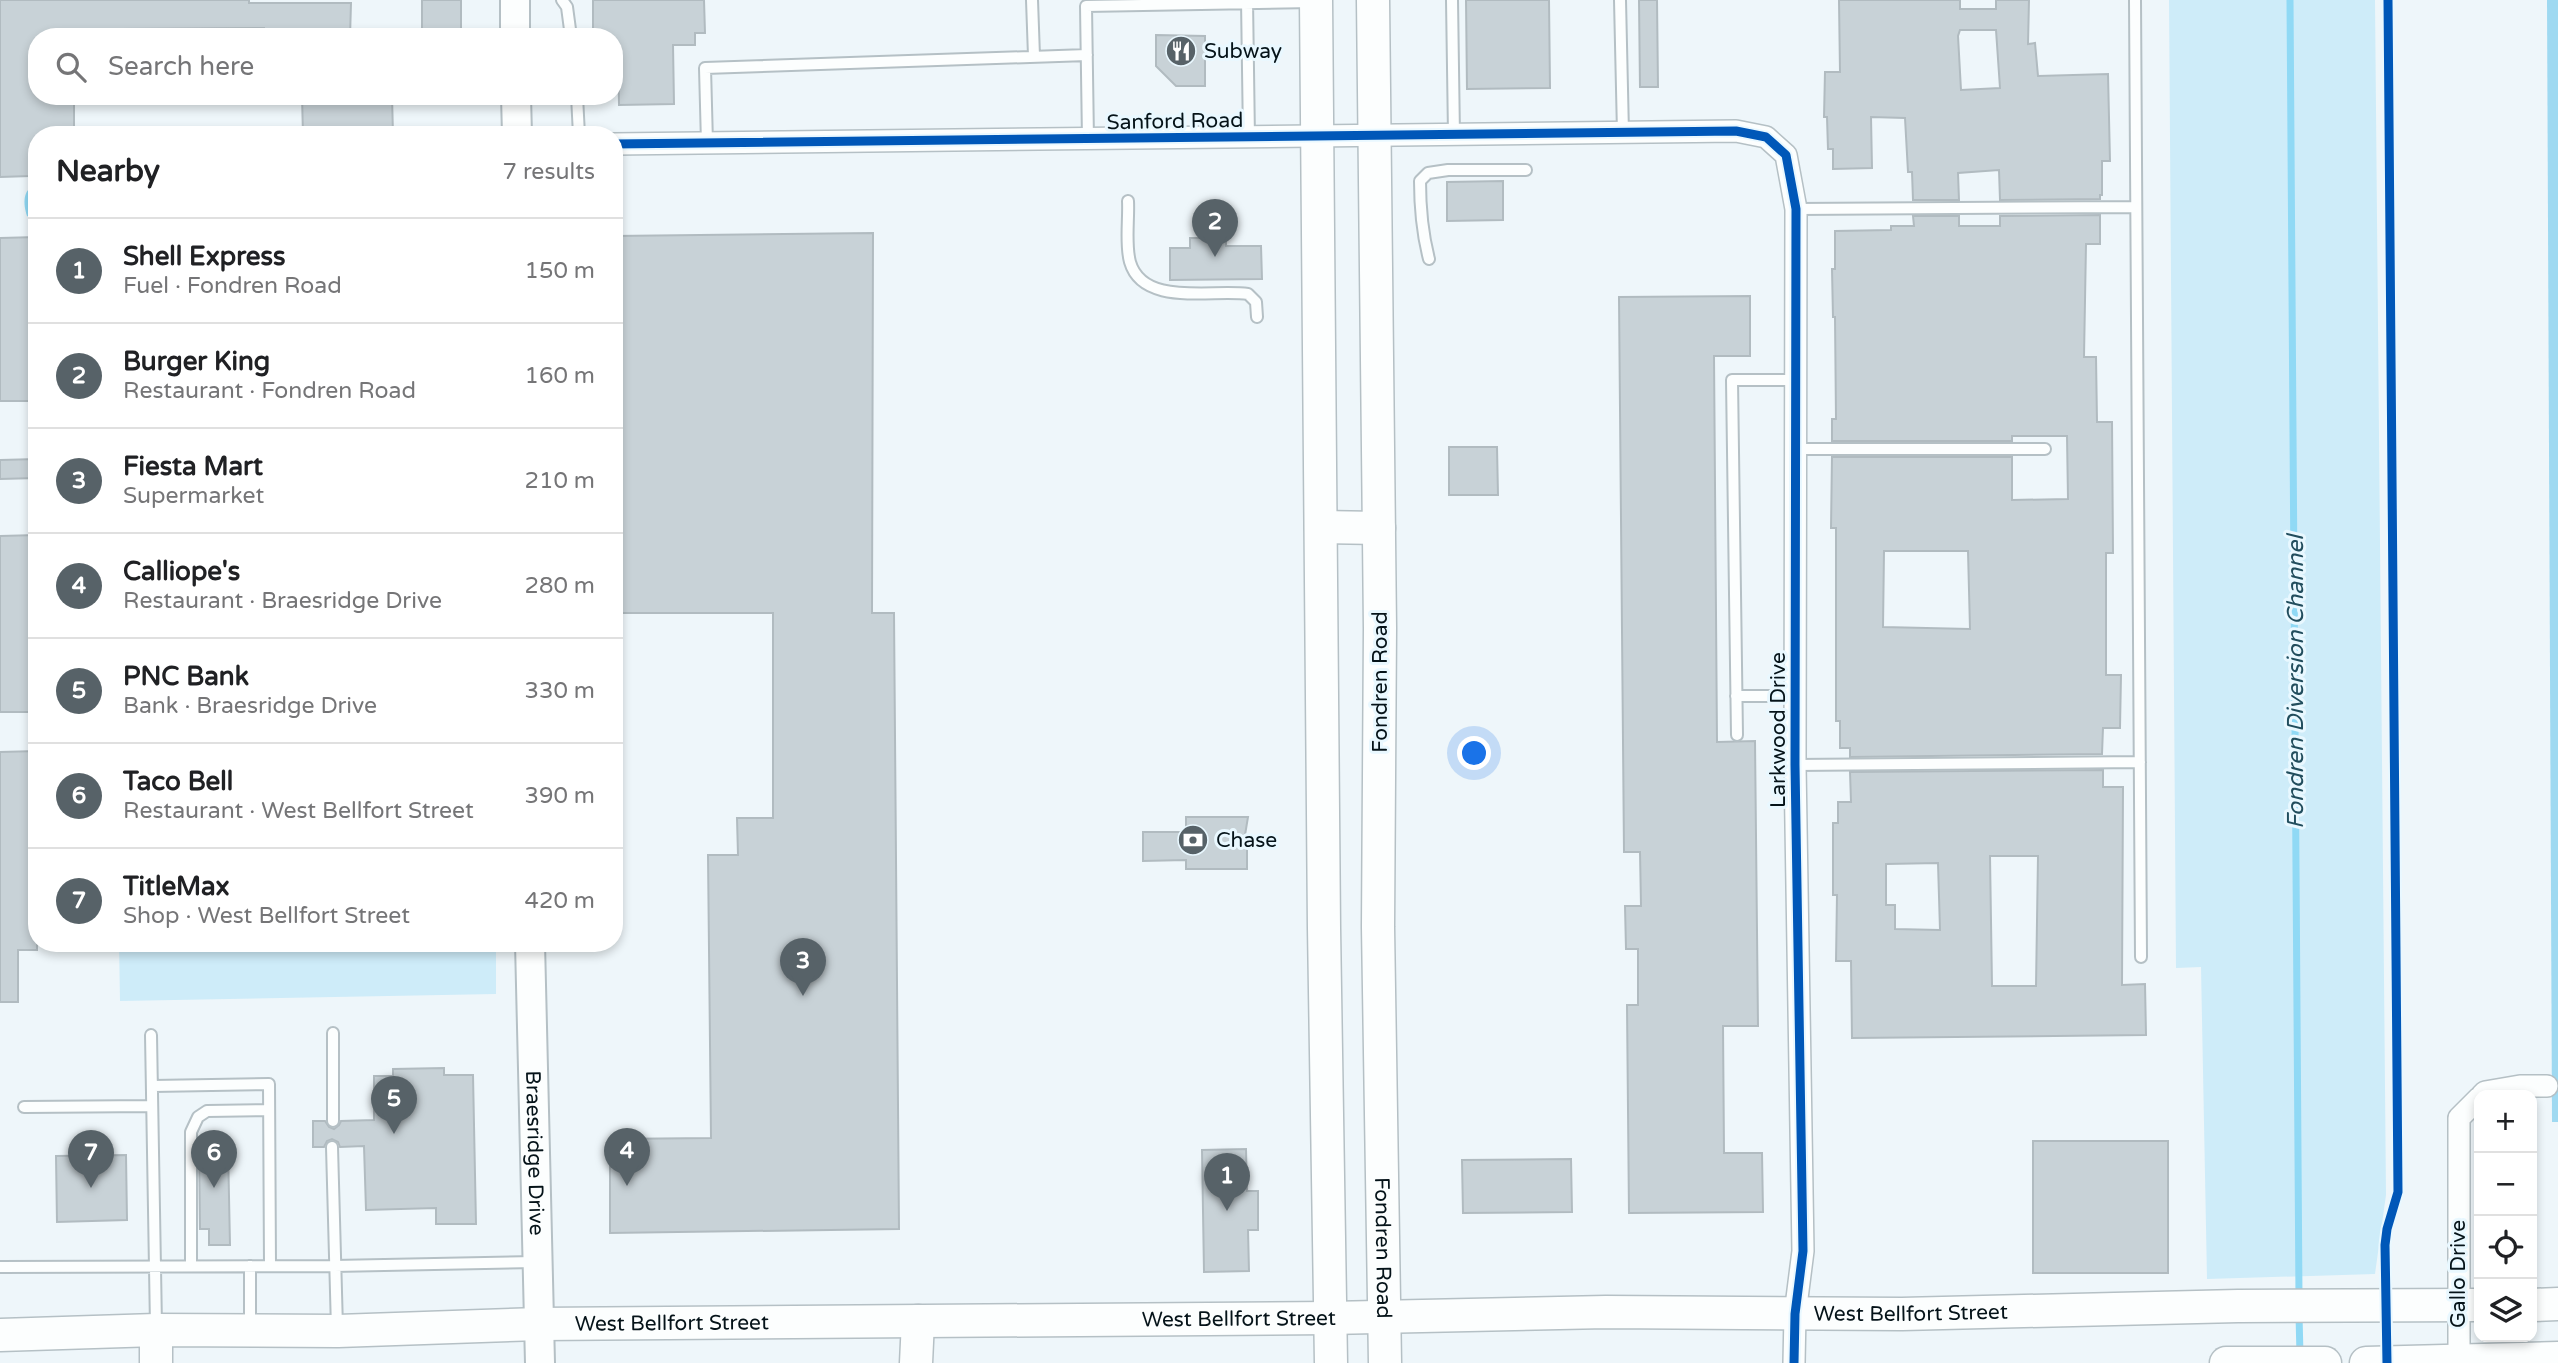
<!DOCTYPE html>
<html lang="en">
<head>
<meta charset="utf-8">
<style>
	:root { --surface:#fff; --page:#f6f6f6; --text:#202124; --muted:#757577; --line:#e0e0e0; --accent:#576268 }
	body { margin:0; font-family:"Varela Round",sans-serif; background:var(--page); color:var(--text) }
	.controls { position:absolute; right:21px; bottom:21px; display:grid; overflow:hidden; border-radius:14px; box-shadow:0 4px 10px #0003 }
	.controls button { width:63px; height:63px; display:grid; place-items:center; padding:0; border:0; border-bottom:2px solid var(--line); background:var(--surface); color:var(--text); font:35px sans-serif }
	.you { position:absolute; left:1475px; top:754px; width:24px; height:24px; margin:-18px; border:5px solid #fff; border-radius:50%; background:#1a73e8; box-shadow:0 0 0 10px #1a73e833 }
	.badge { display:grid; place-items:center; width:46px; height:46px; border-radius:50%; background:var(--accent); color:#fff; font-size:23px; font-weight:700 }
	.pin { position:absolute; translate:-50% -58px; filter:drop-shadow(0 2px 4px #0008) }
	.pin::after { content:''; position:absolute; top:37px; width:24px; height:21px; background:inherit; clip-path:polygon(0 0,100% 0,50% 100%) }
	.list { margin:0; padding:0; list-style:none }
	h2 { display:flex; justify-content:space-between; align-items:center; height:91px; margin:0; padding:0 28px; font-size:30px }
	h2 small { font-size:23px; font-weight:400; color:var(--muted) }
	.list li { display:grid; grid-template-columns:46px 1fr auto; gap:21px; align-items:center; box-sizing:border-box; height:105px; padding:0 28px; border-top:2px solid var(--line) }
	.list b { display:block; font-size:26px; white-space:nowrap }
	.list p { margin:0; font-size:23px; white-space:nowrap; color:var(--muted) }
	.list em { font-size:23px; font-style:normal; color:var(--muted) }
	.icon { flex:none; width:38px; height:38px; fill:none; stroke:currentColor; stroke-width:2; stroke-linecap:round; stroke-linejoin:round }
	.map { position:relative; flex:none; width:2558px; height:1363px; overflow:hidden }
	.search { position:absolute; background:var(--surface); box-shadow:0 4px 10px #0003; left:28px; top:28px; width:595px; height:77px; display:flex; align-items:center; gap:18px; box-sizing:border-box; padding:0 24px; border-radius:28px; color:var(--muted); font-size:26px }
	.panel { position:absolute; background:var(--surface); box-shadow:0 4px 10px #0003; left:28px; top:126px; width:595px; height:826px; border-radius:28px }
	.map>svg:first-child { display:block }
	.green { fill:#ceecf9 }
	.forest { fill:#9fd9f1 }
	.water { fill:#90d9f5 }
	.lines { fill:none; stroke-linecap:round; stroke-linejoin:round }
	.stream { stroke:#90d9f5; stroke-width:7 }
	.building { fill:#c8d2d7; stroke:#b1bbc0; stroke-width:2; fill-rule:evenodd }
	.service-casing { stroke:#b5c0c5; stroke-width:14 }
	.minor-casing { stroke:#b5c0c5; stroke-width:24 }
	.tertiary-casing { stroke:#b5c0c5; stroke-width:32 }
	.secondary-casing { stroke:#b5c0c5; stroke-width:35 }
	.service { stroke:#fcfefe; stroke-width:10 }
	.minor { stroke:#fcfefe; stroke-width:21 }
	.tertiary { stroke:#fcfefe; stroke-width:28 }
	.secondary { stroke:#fcfefe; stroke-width:32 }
	.cycleway-casing { stroke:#e9f8ff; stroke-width:13 }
	.cycleway { stroke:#0057b8; stroke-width:9 }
	.labels { text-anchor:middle; stroke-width:6; stroke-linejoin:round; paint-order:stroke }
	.poi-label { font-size:21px; fill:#051319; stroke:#e9f8ff; text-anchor:start }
	.street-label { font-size:21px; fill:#051319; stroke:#e9f8ff }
	.water-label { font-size:23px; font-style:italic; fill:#214d5d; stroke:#e9f8ff }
</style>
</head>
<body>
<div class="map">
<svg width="2558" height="1363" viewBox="0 0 2558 1363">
	<rect width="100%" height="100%" fill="#eef6fa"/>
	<path class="green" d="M2169,0H2375L2386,1195L2375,1274L2207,1279L2201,967L2176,968Z
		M119,943H496V994L120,1001Z"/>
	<path class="forest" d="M2547,0H2558V1122H2552Z"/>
	<path class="water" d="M37,185V221L27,216C23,204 22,188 37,185Z"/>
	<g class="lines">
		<path class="stream" d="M2290,0L2299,1299
			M2299,1315L2300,1355"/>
	</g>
	<path class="building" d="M0,0H249V3H351L350,37H264V28L121,29V37H37V96H74V130H47V135H37V158L30,159V176L0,177Z
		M422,0H461V37H422Z
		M593,0H704L705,33H695V45H673L674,104L619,105L618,51H614V37H593Z
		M1466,0H1549L1550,88L1467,89Z
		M1639,0H1657L1658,87H1640Z
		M1839,0H1960V9H1996V0H2029L2028,44L2035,43L2038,76L2108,74L2110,161H2102V195H2100V199L2000,200L1999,170L1958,173L1959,200H1913L1912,172H1908L1905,118L1871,117L1872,168L1833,169V149H1828L1827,117H1824L1825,72H1840ZM1960,30H1996L2000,88L1961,90L1958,36Z
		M1156,35L1205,36V86H1176L1156,66Z
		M302,96H392L393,135H303Z
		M1503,181V220L1447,221V182Z
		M2100,215V244H2086L2084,357H2096L2097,422H2112L2113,553H2106V675H2121L2120,728H2103L2102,754L1850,757V748H1840V721H1836V528H1831L1832,457H2012V500L2068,499L2067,436H2012V441H1832V419H1836L1835,317H1833L1832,269H1835V231L1891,230V226H1914L1913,216H1959V226H2000V216ZM1884,551H1968L1970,629L1883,627Z
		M873,233L872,613H894L899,1229L610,1233V1139L711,1138L708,855H738L737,818H773V613H614V236Z
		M37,237V401H0V238Z
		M1190,238H1226V246H1261L1262,279L1170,280V248H1190Z
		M1750,296V356H1714L1717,742L1755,741L1758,1026H1723L1724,1153H1762L1763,1212L1629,1213L1627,1005H1638V949H1626L1625,906H1641L1640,852H1624L1619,297Z
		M1449,447H1497L1498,495H1449Z
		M37,459V478L0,479V460Z
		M37,535V712H0V536Z
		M37,751V950H18V1002H0V752Z
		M2103,770V787H2123L2122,985L2145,984L2146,1035L1852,1038L1851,961H1836L1837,895H1833V823H1838V802H1851L1850,772ZM1990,856H2038L2036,986H1992ZM1938,863L1940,930L1895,929V905H1886V864Z
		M1186,817H1248L1243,847H1247V869H1186V860L1143,861V832H1186Z
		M444,1068V1075H473L476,1224H436V1208L366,1210L364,1146L340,1147L338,1142L332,1139L327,1141L324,1147H313V1121H325L329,1127L334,1129L339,1125L341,1121L374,1120V1076H393V1069Z
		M2033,1141H2168V1273H2033Z
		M199,1147L228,1148L230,1245H209V1229H200Z
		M1246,1149L1247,1191H1258V1230H1248L1249,1271L1204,1272L1202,1150Z
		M126,1155L127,1220L57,1222L56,1156Z
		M1571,1159L1572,1212L1463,1213L1462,1160Z"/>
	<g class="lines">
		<g class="service-casing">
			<path id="service" d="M562,0L567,7L571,37
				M1032,0L1034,56
				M1247,0L1249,138
				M1452,0L1454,135
				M1620,0L1623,133
				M2135,0L2141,957
				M577,96L579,135
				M1088,140L1086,6L1313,2
				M707,143L705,68L1087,55
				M1128,201C1129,220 1125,244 1130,262C1143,307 1212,289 1248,294L1256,302L1257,317
				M1796,209L2136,207
				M1429,259C1422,232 1420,209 1420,181L1428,173L1448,170H1526
				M1795,449H2045
				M1736,696H1795
				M1737,735L1732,380H1795
				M1795,765L2140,762
				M333,1033V1121
				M151,1035L156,1326
				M153,1086L269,1084L270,1266
				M24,1107L152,1106
				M332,1147L337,1328
				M191,1265V1132L198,1117L207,1111L269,1110
				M250,1266V1326
				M0,1267L334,1266L535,1262"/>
		</g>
		<g class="minor-casing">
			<path id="minor" d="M614,144L1736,131L1766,137L1786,155L1796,209L1795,765L1803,1251L1795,1314L1794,1363
				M2482,1095L2485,1092L2520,1086H2547
				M2459,1361V1118L2479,1098"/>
		</g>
		<g class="tertiary-casing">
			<g id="tertiary">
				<path d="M515,0V37"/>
				<path d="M516,96L517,135"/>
				<path id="s1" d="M530,943L540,1363"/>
			</g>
		</g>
		<g class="secondary-casing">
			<g id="secondary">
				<path d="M1316,0L1324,928L1331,1363"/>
				<path id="s2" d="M1373,0L1380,628L1378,927L1385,1363"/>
				<path d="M1321,527L1379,528"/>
				<path d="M2532,1305L2558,1304"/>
				<path d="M156,1330V1363"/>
				<path id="s3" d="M0,1335L156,1330L338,1331L539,1324L1330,1318L1606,1312L1902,1314L2238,1306L2479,1305"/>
				<path d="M916,1363L918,1321"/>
				<path d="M2226,1363H2325"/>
				<path d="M2366,1363L2558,1358"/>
			</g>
		</g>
		<use href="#service" class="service"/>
		<use href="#minor" class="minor"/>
		<use href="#tertiary" class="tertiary"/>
		<use href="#secondary" class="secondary"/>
		<g class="cycleway-casing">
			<path id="cycleway" d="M614,144L1736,131L1766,137L1786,155L1796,209L1795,765L1803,1251L1795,1314L1794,1363
				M2387,1363L2385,1245L2387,1229L2398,1192L2388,0"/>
		</g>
		<use href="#cycleway" class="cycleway"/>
	</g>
	<defs>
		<g id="restaurant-disc" transform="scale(1.575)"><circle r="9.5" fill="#576268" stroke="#e9f8ff"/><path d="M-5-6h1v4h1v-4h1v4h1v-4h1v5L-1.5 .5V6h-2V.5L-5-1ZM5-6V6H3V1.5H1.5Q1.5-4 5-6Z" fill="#fff"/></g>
		<g id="bank-disc" transform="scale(1.575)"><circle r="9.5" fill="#576268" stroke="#e9f8ff"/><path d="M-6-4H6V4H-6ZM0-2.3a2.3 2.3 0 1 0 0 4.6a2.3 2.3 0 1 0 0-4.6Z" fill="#fff"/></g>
	</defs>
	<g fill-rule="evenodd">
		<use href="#restaurant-disc" x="1181" y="51"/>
		<use href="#bank-disc" x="1193" y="840"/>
	</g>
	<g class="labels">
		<g class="poi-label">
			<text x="1204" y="58">Subway</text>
			<text x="1216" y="847">Chase</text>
		</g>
		<g class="street-label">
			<text transform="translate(1175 121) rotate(-1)" y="7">Sanford Road</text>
			<text transform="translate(1380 682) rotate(-90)" y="7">Fondren Road</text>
			<text transform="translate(1778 730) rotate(-90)" y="7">Larkwood Drive</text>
			<text dy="7" stroke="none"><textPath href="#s1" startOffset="210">Braesridge Drive</textPath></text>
			<text dy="7" stroke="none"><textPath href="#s2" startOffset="1248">Fondren Road</textPath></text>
			<text transform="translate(2458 1274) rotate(-90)" y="7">Gallo Drive</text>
			<text dy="7" stroke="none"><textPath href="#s3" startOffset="1911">West Bellfort Street</textPath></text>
			<text dy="7" stroke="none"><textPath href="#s3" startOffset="1239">West Bellfort Street</textPath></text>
			<text dy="7" stroke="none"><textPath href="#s3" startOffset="672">West Bellfort Street</textPath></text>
		</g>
		<g class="water-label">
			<text transform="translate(2295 682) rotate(-90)" y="8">Fondren Diversion Channel</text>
		</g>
	</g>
</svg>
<div class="controls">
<button>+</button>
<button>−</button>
<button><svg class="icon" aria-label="locate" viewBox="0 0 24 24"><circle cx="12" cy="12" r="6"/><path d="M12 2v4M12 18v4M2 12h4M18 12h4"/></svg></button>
<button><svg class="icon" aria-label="layers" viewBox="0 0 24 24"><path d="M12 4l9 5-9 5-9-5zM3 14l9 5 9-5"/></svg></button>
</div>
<div class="you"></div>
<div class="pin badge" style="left:1227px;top:1211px">1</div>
<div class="pin badge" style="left:1215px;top:257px">2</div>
<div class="pin badge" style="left:803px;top:996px">3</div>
<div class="pin badge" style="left:627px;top:1186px">4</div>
<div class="pin badge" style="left:394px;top:1134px">5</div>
<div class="pin badge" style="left:214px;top:1188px">6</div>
<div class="pin badge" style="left:91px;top:1188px">7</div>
<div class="search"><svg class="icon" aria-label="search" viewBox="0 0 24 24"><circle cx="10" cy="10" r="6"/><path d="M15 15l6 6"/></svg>Search here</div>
<section class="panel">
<h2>Nearby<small>7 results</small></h2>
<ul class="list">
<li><span class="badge">1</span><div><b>Shell Express</b><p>Fuel · Fondren Road</p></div><em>150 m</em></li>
<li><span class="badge">2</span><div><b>Burger King</b><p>Restaurant · Fondren Road</p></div><em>160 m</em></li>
<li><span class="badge">3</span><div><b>Fiesta Mart</b><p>Supermarket</p></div><em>210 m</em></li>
<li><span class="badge">4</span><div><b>Calliope's</b><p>Restaurant · Braesridge Drive</p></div><em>280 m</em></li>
<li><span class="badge">5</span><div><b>PNC Bank</b><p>Bank · Braesridge Drive</p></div><em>330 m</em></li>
<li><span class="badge">6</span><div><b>Taco Bell</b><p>Restaurant · West Bellfort Street</p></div><em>390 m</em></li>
<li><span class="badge">7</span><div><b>TitleMax</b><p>Shop · West Bellfort Street</p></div><em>420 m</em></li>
</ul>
</section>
</div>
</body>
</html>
